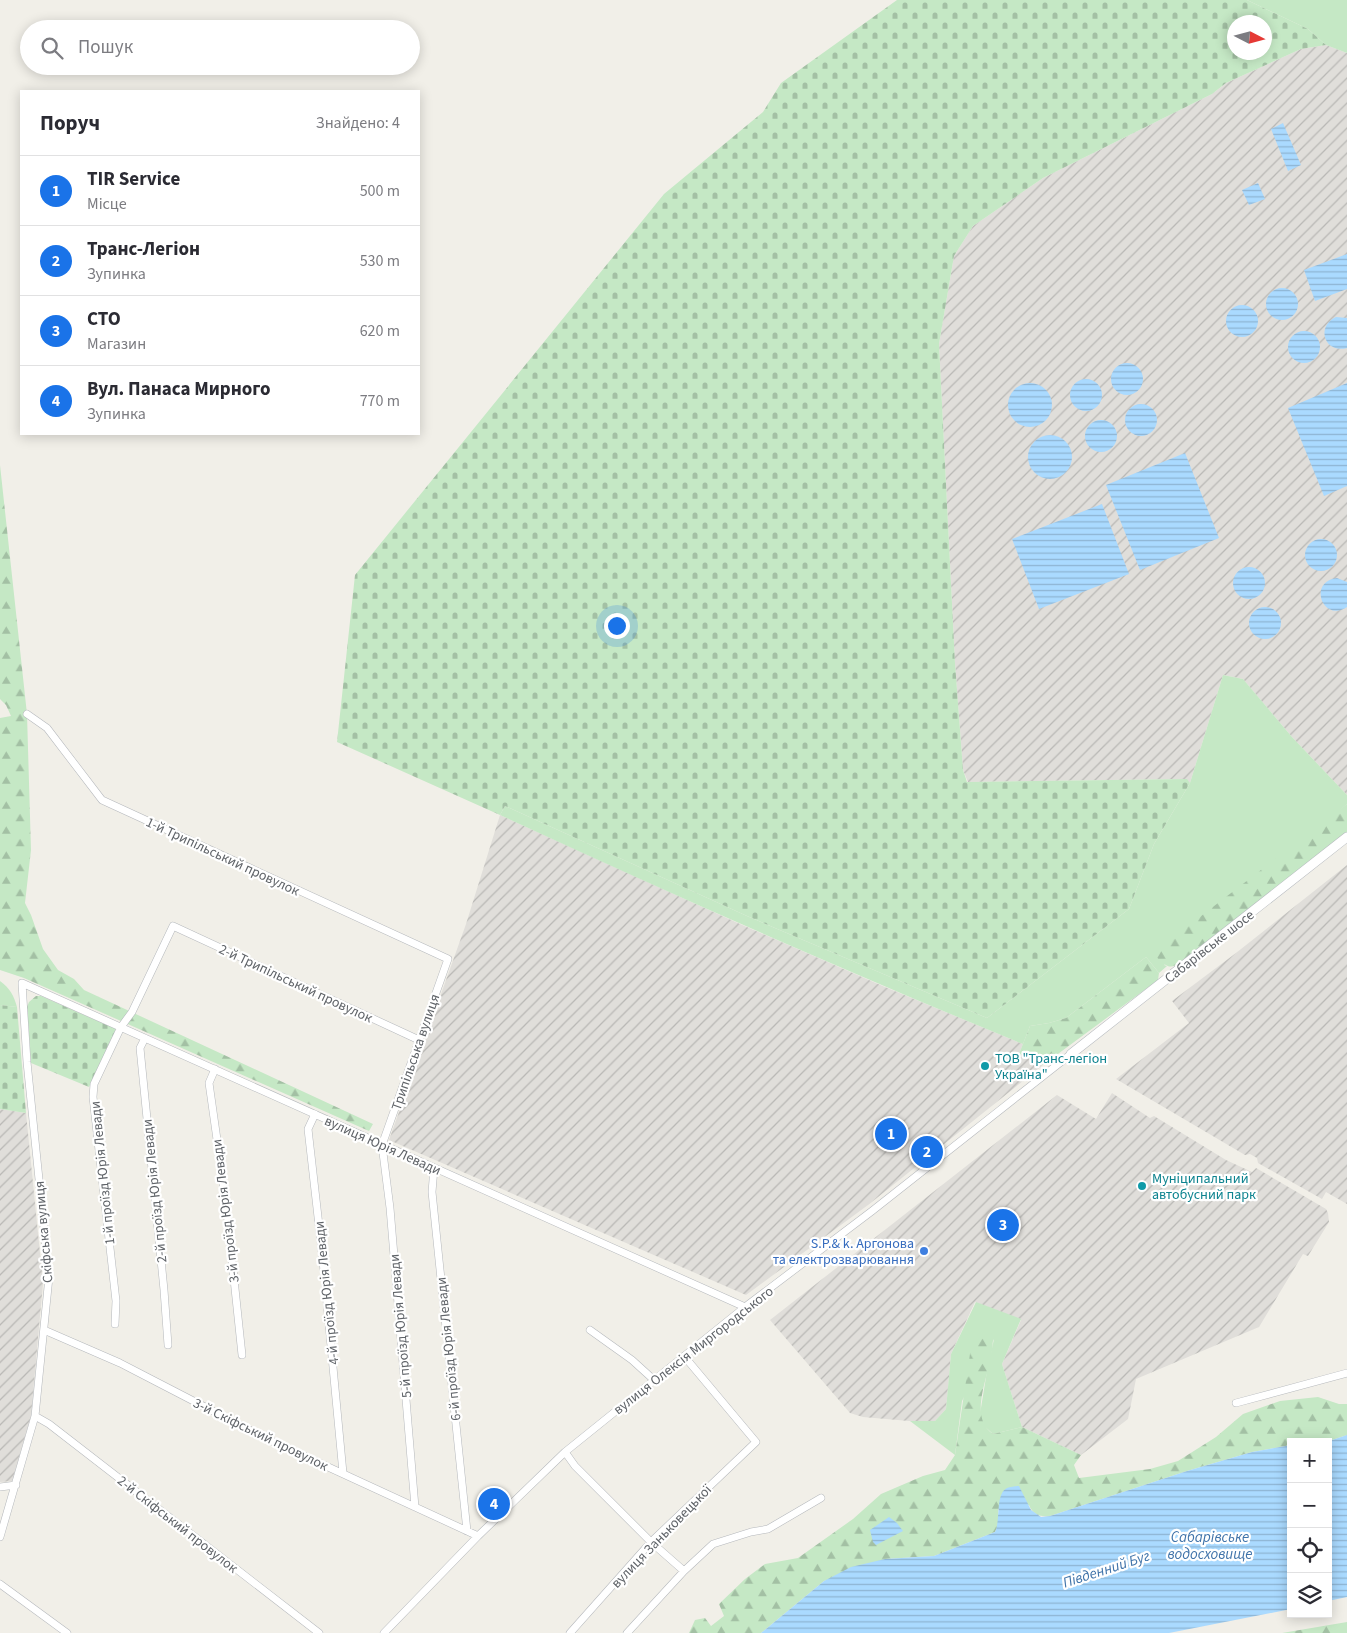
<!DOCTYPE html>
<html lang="uk">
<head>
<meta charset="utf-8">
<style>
	:root { --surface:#fff; --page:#f7f7f7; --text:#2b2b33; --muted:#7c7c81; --line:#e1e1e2; --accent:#1a73e8 }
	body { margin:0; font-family:"Source Sans 3",sans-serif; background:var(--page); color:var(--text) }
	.controls { position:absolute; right:15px; bottom:15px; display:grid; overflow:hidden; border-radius:0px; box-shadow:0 2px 12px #0003 }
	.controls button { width:45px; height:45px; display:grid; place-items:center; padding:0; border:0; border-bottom:1px solid var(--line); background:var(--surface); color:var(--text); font:25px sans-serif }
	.compass { position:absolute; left:1227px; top:15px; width:45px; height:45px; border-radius:50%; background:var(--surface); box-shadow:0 2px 12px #0003; rotate:96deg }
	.you { position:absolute; left:616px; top:625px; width:18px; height:18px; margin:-12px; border:4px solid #fff; border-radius:50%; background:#1a73e8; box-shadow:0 0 0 8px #1a73e833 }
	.badge { display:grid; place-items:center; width:32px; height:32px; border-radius:50%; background:var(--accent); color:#fff; font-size:16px; font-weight:700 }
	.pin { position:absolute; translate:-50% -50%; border:2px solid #fff; box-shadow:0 1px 5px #0006 }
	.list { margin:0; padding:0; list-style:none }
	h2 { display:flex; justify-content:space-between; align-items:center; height:65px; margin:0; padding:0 20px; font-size:21px }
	h2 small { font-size:16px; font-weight:400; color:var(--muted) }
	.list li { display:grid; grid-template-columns:32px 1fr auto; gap:15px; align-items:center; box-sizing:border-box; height:70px; padding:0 20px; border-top:1px solid var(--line) }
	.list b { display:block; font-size:19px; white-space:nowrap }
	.list p { margin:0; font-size:16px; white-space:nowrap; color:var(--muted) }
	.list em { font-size:16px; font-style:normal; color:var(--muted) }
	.icon { flex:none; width:28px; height:28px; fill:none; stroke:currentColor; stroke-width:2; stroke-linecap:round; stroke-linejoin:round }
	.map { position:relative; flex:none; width:1347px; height:1633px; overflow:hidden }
	.search { position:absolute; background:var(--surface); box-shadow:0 2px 12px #0003; left:20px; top:20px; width:400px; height:55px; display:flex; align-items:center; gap:12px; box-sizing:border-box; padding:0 18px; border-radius:28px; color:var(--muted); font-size:19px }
	.panel { position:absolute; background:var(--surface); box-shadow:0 2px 12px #0003; left:20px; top:90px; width:400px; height:345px; border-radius:0px }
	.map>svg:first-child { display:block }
	.industrial { fill:url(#industrial-furrows) }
	.grass { fill:#c5e8c5 }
	.forest { fill:url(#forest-firs) }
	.cemetery { fill:url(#cemetery-stones); fill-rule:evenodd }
	.water { fill:url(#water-rules) }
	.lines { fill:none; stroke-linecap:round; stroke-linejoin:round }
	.street-casing { stroke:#b5b8bc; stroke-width:8 }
	.secondary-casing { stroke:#b6babf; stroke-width:10 }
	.street { stroke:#fff; stroke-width:7 }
	.secondary { stroke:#fff; stroke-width:9 }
	.culture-dot { fill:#0f9aa8; stroke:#fff; stroke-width:2 }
	.shop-dot { fill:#3f7fe0; stroke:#fff; stroke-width:2 }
	.labels { text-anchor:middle; stroke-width:4.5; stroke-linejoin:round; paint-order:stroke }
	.street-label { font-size:14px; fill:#5f6368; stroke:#fff }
	.culture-label { font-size:14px; fill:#0d838f; stroke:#fff; text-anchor:start }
	.shop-label { font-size:14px; fill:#366cbe; stroke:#fff; text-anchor:end }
	.water-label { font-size:15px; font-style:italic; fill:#4174aa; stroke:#fff }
</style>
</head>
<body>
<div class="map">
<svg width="1347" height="1633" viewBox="0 0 1347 1633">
	<defs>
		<pattern id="industrial-furrows" width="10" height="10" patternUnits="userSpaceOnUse" patternTransform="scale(1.25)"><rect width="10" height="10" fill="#e0deda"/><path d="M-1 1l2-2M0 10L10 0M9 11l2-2" fill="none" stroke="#b9b8b5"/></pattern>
		<pattern id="forest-firs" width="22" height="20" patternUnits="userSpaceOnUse" patternTransform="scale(1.25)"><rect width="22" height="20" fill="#c5e8c5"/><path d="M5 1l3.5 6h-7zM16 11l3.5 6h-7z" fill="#a3c0a4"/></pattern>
		<pattern id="cemetery-stones" width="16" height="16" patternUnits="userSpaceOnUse" patternTransform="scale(1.25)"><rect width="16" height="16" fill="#c5e8c5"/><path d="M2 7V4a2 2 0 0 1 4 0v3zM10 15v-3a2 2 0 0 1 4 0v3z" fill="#a3c0a4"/></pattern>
		<pattern id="water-rules" width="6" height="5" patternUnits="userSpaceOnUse" patternTransform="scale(1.25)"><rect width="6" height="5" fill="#aadaff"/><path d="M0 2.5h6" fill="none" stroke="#8eb4d2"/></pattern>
	</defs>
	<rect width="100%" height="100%" fill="#f1efe8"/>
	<path class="industrial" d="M1326,45L1347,53V795L1292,737L1243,679L1223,675L1190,783L1186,779L968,782L963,770L955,663L939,344L954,256L973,226L1043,178L1212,94L1226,83L1301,49Z
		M500,815L740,924L885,987L1023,1044L1019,1054L1043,1065L868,1205L746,1295L389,1140L466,924Z
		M1347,865V1204L1326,1192L1322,1199L1258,1163L1257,1158L1250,1154L1245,1155L1116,1079L1189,1023L1172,1001L1236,953Z
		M1112,1093L1150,1118L1154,1116L1226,1160L1252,1172L1256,1168L1326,1209L1328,1213L1329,1222L1308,1256L1303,1254L1259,1327L1136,1379L1128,1419L1081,1455L1022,1427L1002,1364L1021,1320L975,1302L951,1354L946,1409L935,1421H909L863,1417L850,1413L770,1320L1057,1095L1096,1119Z
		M0,1109L26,1113L43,1283L31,1416L12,1481L0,1482Z"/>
	<path class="grass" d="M1247,0H1347V53L1326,45L1308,29Z
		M1223,675L1243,679L1292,737L1347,795V804L1164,965L1167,966L1159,973L1146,957L1066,1018L1049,1023L1030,1026L1023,1044C847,972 673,895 500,815L505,806L747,916L987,1018L1129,909L1154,844L1190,783Z
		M0,981C10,988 14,996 17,1007L0,1005Z
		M976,1302L1021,1319L1002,1364L1022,1427L993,1434L984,1426L980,1414L987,1371L994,1339L962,1401L955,1455L910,1421H935L946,1409L951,1354Z"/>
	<path class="forest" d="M0,465L27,714L31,850L25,903L31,915L43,949L58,970L74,979L84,990L373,1124L369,1131L24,978L0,970V718L11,716L6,705L0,699Z
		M1347,804V832L1192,953C1173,968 1171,974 1153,953Z
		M1146,957L1159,973L1158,980L1043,1065L1019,1054L1030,1026L1049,1023L1066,1018Z
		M982,1328L991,1331C1001,1359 962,1413 993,1434L1022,1427L1081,1455L1074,1465L1079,1478L1150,1469L1178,1461L1216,1437L1243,1414L1280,1401L1318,1397L1339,1404H1347V1435L1326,1442H1291V1445L1252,1452L1187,1471L1050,1516C1040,1517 1033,1515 1029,1505L998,1509L999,1523L995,1532L934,1556L885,1559L824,1581L761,1633H689L695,1620L705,1618L711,1626L724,1616L719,1604L745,1579L765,1564L798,1558L853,1519L881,1494L923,1476L945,1470L955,1455L971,1347C973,1339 974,1331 982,1328Z
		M1347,1622V1633H1282Z"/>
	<path class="cemetery" d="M897,0H1247L1308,29L1326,45L1301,49L1226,83L1212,94L1043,178L973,226L954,256L939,344L955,663L963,770L967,782L1187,779L1190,783L1154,844L1129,909L987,1018L747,916L505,806L500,815L337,742L355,575L664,194L763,112L781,83ZM1234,22H1264V52H1234Z
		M36,996H41L116,1029L89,1087L31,1063L27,1007L29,1002Z
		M0,1005L17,1007L26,1113L0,1109Z"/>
	<path class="water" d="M1283,123L1301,165L1288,171L1271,129Z
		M1258,183L1265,199L1249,205L1242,190Z
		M1347,254V289L1315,301L1304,270Z
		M1266 304a16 16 0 1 1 32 0a16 16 0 1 1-32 0Z
		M1226 321a16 16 0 1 1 32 0a16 16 0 1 1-32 0Z
		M1336,317L1347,318V348C1325,354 1315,327 1336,317Z
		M1288 347a16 16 0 1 1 32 0a16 16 0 1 1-32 0Z
		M1111 379a16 16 0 1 1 32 0a16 16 0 1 1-32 0Z
		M1070 395a16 16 0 1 1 32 0a16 16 0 1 1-32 0Z
		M1347,383V486L1324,496L1288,408Z
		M1008 405a22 22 0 1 1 44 0a22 22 0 1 1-44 0Z
		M1125 420a16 16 0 1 1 32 0a16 16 0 1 1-32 0Z
		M1085 436a16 16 0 1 1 32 0a16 16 0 1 1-32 0Z
		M1028 457a22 22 0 1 1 44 0a22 22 0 1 1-44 0Z
		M1185,453L1219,538L1140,570L1106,485Z
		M1102,504L1129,574L1039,609L1012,539Z
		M1305 555a16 16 0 1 1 32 0a16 16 0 1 1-32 0Z
		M1233 583a16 16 0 1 1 32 0a16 16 0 1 1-32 0Z
		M1337,578L1347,582V607C1323,623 1307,582 1337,578Z
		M1249 623a16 16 0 1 1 32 0a16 16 0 1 1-32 0Z
		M1347,1435V1597L1328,1601V1442H1326Z
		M1291,1445V1609L1169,1633H761L824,1581L851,1567L885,1559L934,1556L995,1532C1001,1520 995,1494 1007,1488C1010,1487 1016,1486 1019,1486L1031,1510L1041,1517L1050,1516L1187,1471L1252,1452Z
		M889,1517L897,1523L903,1531L876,1545L873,1542L870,1530Z"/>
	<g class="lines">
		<g class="street-casing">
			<path id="street" d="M27,714L47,728L102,800L448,959L382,1145L390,1208L415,1507
				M145,1038L140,1048L164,1290L168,1345
				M215,1069L209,1083L226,1203L242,1355
				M315,1114L308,1129L323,1261L343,1473
				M434,1168L432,1192L467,1531
				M115,1324L116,1301L93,1097L94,1084L121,1027L132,1012L173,926L419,1040
				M44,1330L120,1363L263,1437L478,1536
				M590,1330L632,1360L654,1380
				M1236,1403L1347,1373
				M35,1416L49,1424L319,1633
				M565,1452L575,1466L651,1542L684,1571
				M0,1487L16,1485
				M0,1537L35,1416L49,1277L27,1062L22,983L745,1307
				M0,1584L67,1633
				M384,1633L478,1536L565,1452L745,1307L872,1211L1071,1054
				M570,1633L651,1542L756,1442L684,1356
				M627,1633L684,1571L713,1544L751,1532L768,1529L821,1498"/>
		</g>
		<g class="secondary-casing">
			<path id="secondary" d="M1071,1054L1347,837"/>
		</g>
		<use href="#street" class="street"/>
		<use href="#secondary" class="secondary"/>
	</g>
	<g class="culture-dot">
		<circle cx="985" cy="1066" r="5"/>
		<circle cx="1142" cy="1186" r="5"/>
	</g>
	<circle class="shop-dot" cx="924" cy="1251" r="5"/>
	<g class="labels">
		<g class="street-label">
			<text transform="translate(223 856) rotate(25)" y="5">1-й Трипільський провулок</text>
			<text transform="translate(1209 946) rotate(-38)" y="5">Сабарівське шосе</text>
			<text transform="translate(296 983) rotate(25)" y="5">2-й Трипільський провулок</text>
			<text transform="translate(415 1052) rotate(-71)" y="5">Трипільська вулиця</text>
			<text transform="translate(383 1145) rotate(24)" y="5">вулиця Юрія Левади</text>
			<text transform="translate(102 1173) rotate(-96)" y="5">1-й проїзд Юрія Левади</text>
			<text transform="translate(154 1191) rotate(-96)" y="5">2-й проїзд Юрія Левади</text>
			<text transform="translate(225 1211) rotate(-97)" y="5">3-й проїзд Юрія Левади</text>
			<text transform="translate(43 1232) rotate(-95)" y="5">Скіфська вулиця</text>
			<text transform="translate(326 1293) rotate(-96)" y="5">4-й проїзд Юрія Левади</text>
			<text transform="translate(400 1326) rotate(-95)" y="5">5-й проїзд Юрія Левади</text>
			<text transform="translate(448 1349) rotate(-96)" y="5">6-й проїзд Юрія Левади</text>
			<text transform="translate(693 1350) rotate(-38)" y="5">вулиця Олексія Миргородського</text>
			<text transform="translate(261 1434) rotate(26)" y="5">3-й Скіфський провулок</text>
			<text transform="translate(178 1524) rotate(38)" y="5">2-й Скіфський провулок</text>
			<text transform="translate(661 1536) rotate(-46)" y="5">вулиця Заньковецької</text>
		</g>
		<g class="culture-label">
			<text x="995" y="1063">ТОВ "Транс-легіон<tspan x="995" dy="16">Україна"</tspan></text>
			<text x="1152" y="1183">Муніципальний<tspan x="1152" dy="16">автобусний парк</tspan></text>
		</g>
		<g class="shop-label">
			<text x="914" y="1248">S.P.&amp; k. Аргонова<tspan x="914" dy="16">та електрозварювання</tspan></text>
		</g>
		<g class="water-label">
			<text x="1210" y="1542">Сабарівське<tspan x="1210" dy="17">водосховище</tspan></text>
			<text transform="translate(1106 1569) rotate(-18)" y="5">Південний Буг</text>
		</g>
	</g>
</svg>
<div class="controls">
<button>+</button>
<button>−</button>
<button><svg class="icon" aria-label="locate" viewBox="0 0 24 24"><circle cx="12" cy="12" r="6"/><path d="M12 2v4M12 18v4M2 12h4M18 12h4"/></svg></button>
<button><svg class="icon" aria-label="layers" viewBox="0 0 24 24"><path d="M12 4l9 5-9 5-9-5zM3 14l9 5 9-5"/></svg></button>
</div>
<svg class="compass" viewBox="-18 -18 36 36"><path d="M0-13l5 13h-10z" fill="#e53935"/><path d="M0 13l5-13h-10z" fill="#7c7c81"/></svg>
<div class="you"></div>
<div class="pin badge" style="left:891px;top:1134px">1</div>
<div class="pin badge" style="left:927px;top:1152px">2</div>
<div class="pin badge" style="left:1003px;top:1225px">3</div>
<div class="pin badge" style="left:494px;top:1504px">4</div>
<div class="search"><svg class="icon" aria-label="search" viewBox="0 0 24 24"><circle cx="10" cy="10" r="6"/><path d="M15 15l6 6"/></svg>Пошук</div>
<section class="panel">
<h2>Поруч<small>Знайдено: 4</small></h2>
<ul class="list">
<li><span class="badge">1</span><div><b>TIR Service</b><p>Місце</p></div><em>500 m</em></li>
<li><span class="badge">2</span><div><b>Транс-Легіон</b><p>Зупинка</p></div><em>530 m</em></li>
<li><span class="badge">3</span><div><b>СТО</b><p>Магазин</p></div><em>620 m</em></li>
<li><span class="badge">4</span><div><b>Вул. Панаса Мирного</b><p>Зупинка</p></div><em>770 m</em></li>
</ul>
</section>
</div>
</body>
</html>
